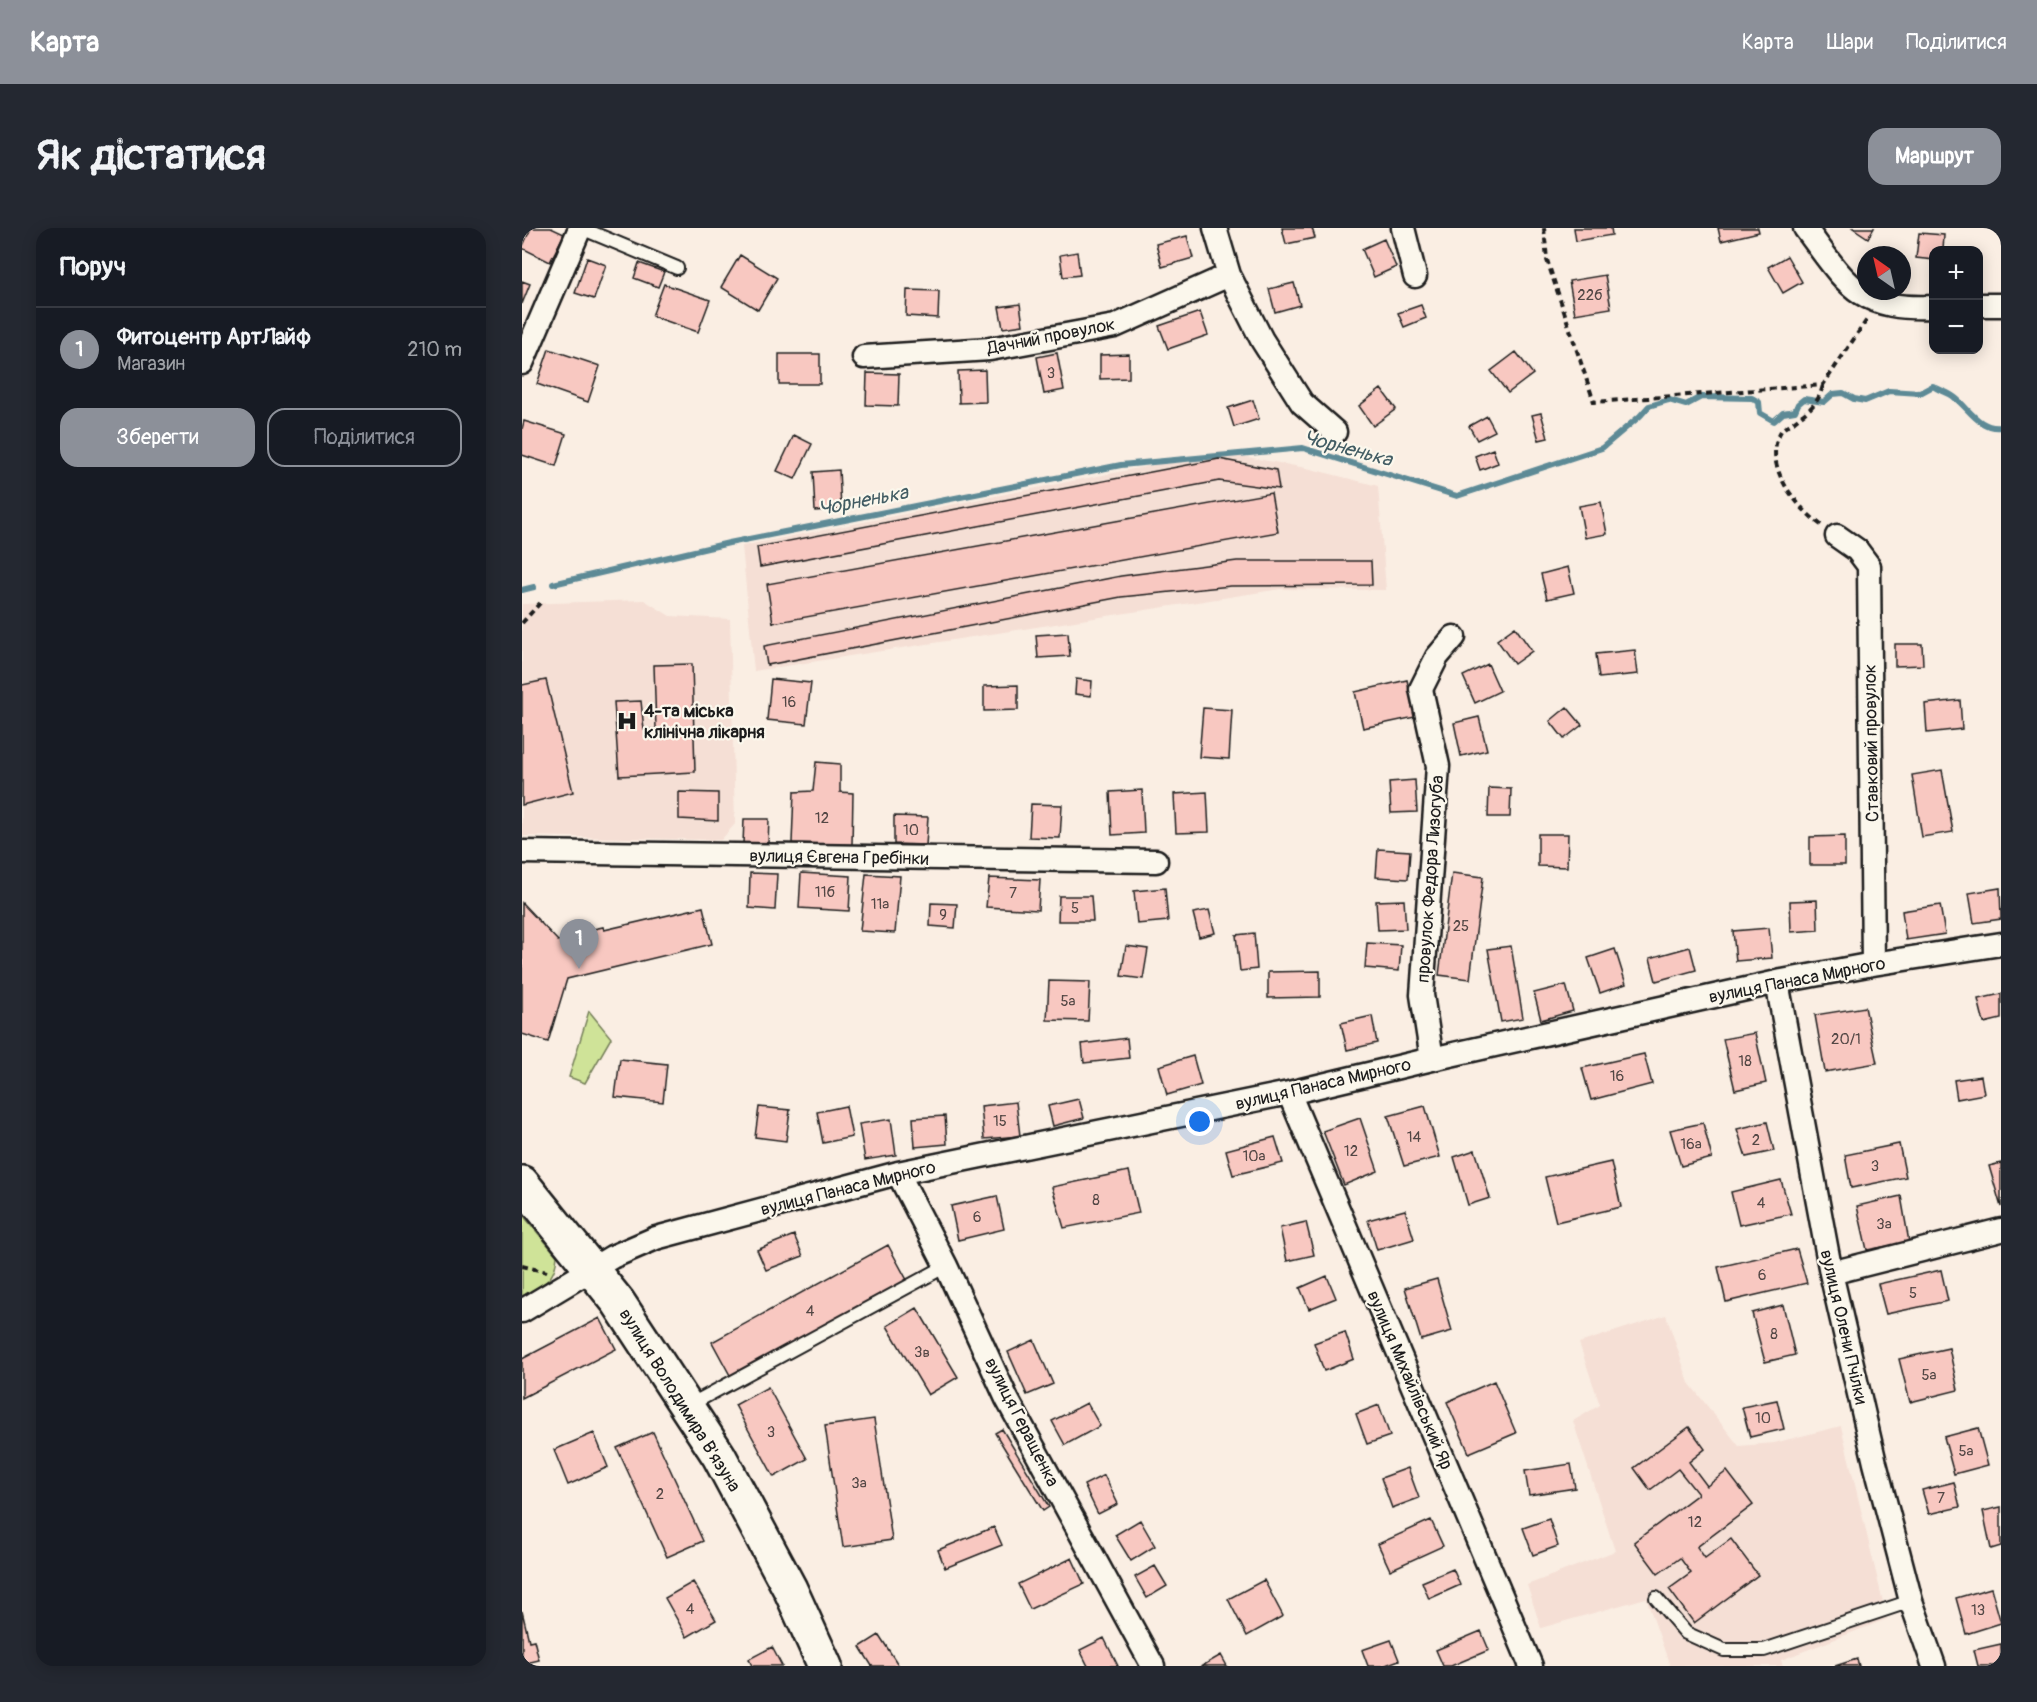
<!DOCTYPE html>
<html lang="uk">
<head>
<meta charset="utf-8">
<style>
	:root { --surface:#171b24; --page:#242831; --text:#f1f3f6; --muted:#9ea1a6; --line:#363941; --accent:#8c9099 }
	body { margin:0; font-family:Pangolin,sans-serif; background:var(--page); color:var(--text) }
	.controls { position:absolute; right:18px; top:18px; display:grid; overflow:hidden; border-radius:12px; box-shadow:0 3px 15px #0003 }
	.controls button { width:54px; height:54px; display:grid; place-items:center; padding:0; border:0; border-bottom:2px solid var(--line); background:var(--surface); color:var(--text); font:30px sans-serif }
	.compass { position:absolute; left:1335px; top:18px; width:54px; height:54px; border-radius:50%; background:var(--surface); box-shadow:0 3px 15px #0003; rotate:326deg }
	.you { position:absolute; left:678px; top:894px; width:21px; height:21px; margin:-15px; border:4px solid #fff; border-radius:50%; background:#1a73e8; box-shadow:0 0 0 9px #1a73e833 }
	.badge { display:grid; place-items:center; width:39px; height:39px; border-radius:50%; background:var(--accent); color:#fff; font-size:20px; font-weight:700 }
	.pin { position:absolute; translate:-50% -50px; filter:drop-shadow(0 2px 3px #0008) }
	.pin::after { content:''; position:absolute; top:32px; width:21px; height:18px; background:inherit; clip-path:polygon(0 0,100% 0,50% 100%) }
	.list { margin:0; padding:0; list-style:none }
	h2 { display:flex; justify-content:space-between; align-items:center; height:78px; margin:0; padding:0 24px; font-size:26px }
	h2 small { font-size:20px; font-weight:400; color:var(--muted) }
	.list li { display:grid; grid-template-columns:39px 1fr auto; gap:18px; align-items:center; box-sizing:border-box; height:84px; padding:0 24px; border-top:2px solid var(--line) }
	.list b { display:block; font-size:22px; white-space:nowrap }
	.list p { margin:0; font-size:20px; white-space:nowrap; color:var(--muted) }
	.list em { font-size:20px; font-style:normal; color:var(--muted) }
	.actions { display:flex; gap:12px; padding:18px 24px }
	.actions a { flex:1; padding:14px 0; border:2px solid var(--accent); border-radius:18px; text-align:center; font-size:21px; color:var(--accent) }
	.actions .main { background:var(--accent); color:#fff }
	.map { position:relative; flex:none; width:1479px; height:1438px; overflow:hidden; border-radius:18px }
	header { display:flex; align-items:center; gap:36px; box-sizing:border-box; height:84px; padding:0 30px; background:var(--accent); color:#fff }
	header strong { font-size:28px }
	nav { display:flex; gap:33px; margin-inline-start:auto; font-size:21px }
	.intro { display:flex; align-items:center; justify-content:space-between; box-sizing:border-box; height:144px; padding:0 36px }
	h1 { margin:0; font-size:42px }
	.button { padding:15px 27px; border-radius:18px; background:var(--accent); color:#fff; font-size:21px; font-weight:700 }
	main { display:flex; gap:36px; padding:0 36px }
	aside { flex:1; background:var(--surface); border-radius:18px; box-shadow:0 3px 15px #0003 }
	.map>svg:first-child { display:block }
	.built { fill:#f5dfd5 }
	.green { fill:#cfe398; stroke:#76805a; stroke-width:1.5 }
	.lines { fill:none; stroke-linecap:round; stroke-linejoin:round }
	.stream { stroke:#5d8a96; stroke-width:6 }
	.building { fill:#f8c8c1; stroke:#1c1c1c; stroke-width:1.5 }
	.service-casing { stroke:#1c1c1c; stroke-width:16 }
	.minor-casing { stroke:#1c1c1c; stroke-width:27 }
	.secondary-casing { stroke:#1c1c1c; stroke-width:38 }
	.path { stroke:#1c1c1c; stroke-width:4; stroke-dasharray:6 4.5; stroke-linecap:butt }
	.service { stroke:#fbf7ec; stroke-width:12 }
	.minor { stroke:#fbf7ec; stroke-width:22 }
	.secondary { stroke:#fbf7ec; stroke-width:33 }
	.labels { text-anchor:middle; stroke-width:4.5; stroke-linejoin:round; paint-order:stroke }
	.number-label { font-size:15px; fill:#534745 }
	.street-label { font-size:18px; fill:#1c1c1c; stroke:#fbf7ec }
	.poi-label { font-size:18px; font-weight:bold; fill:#1c1c1c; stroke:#fbf7ec; text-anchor:start }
	.water-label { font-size:20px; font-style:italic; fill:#425c63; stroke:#fbf7ec }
</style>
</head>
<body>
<header>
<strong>Карта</strong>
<nav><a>Карта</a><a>Шари</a><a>Поділитися</a></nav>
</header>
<div class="intro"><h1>Як дістатися</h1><a class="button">Маршрут</a></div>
<main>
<aside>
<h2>Поруч<small></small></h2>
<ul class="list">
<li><span class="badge">1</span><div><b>Фитоцентр АртЛайф</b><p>Магазин</p></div><em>210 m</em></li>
</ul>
<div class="actions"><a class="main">Зберегти</a><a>Поділитися</a></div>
</aside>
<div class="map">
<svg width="1479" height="1438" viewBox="0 0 1479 1438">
	<rect width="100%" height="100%" fill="#faeee3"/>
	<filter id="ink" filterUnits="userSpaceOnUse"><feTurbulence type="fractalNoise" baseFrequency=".0167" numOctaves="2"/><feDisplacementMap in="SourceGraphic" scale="12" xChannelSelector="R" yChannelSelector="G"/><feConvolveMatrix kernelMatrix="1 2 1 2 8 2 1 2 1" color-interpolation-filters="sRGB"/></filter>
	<g filter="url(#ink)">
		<path class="built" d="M698,224L789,241L856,258L864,362L758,361L232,443L220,318Z
			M122,372L148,388L208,391L213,596L199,612L0,608V376Z
			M1144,1087L1167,1155L1217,1218L1252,1215L1319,1198L1365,1391L1259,1432L1261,1438H1148L1124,1370L1019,1400L1005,1357L1093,1323L1051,1193L1078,1177L1057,1115Z"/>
		<path class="green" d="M67,783L89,810L63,855L47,849Z
			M0,986L35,1028C33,1054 20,1057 0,1069Z"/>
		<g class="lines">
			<path class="stream" d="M31,356L207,315L599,237L781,220L935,268L1080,220L1118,188L1127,178L1147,172L1164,177L1179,169L1230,170L1237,174L1238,185L1252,193L1261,185L1273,183L1276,176L1282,171L1302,174L1311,166L1321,165L1332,171L1343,173L1367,163L1398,165L1411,158C1418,163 1426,164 1432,169C1447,180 1457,202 1479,199
				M0,362L12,359"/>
		</g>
		<path class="building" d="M9,0H29L42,6L28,34L0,20Z
			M760,0H790L793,10L764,16Z
			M1052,0H1089L1090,7L1054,13Z
			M1196,0H1236L1237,4L1199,13Z
			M1331,0H1352L1346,10Z
			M1397,5L1422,7L1421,22H1412V32L1394,30Z
			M665,8L671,30L640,39L634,16Z
			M862,11L874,39L852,49L840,21Z
			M555,24L558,47L541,49L538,27Z
			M218,27L255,50L236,82L199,59Z
			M1265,28L1280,54L1261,65L1246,39Z
			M65,30L84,37L72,71L53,65Z
			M117,35L142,44L136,59L112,50Z
			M1083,47L1089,80L1053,86L1047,53Z
			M0,53L8,56L0,76Z
			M772,55L778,77L753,84L747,61Z
			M142,56L188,72L176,104L130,88Z
			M385,62L417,63L416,90L384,88Z
			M498,76L501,97L481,100L477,79Z
			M899,77L904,90L882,99L876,85Z
			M678,84L686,107L646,121L637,98Z
			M27,121L78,138L66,174L15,156Z
			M994,124L1011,146L986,165L969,143Z
			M535,125L542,162L522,166L515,129Z
			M257,126H298V156H257Z
			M607,126V150L578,151V127Z
			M463,142L464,174L437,175L436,143Z
			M345,145L377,146L376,178L344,177Z
			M859,161L874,181L851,198L837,178Z
			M731,172L737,191L712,199L706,180Z
			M1019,185L1026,210L1017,212L1010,187Z
			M965,188L973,203L955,212L947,198Z
			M2,193L44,206L34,238L0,227V201Z
			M272,207L290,216L273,251L255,243Z
			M971,221L976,235L958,242L953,228Z
			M697,231L754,242L757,261L697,253L238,339L235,319Z
			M317,242L319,281L293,283L291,244Z
			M749,265L756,304L251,395L245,356Z
			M1079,274L1085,306L1063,310L1057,278Z
			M715,333H849L850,357L709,358L599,369L245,437L242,418L599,348Z
			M1046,339L1052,365L1025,371L1019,346Z
			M993,399L1010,423L992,436L975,412Z
			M546,405L548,428L516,430L514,407Z
			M1373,416H1400L1401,437L1373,438Z
			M1113,422L1116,446L1077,450L1074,426Z
			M170,436L173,544L97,548L92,474L119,473L122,502L134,501L132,437Z
			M966,436L978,463L953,475L941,448Z
			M249,451L289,455L284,496L245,492Z
			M554,451L570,453L569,468L553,466Z
			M24,452L51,564L0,577V457Z
			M885,452L893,489L841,500L833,464Z
			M496,457V482L462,483V458Z
			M1438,472L1440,501L1405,505L1403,476Z
			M1045,479L1060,497L1042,511L1028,493Z
			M681,480L710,482L707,531L677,529Z
			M957,489L965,522L939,528L932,495Z
			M294,534L318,536V564L331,565L330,617L270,615L272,564L291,563Z
			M1420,542L1431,604L1400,609L1390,547Z
			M893,552L895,584L869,585L867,554Z
			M967,560L989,561L988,589H966Z
			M620,562L622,605L590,607L588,564Z
			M157,564L196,565V593L157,591Z
			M685,564L687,604L654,605L652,566Z
			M509,576L540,577L538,610L507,609Z
			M372,588L406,589L404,617L372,616Z
			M222,591H247L246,616H221Z
			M1016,606H1046L1045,639L1016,638Z
			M1323,608V637H1288V609Z
			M856,621L888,623L886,651L854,649Z
			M228,645L255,646L253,682L227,680Z
			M279,645L329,648L327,683L277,680Z
			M930,645L961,649L948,751L917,747Z
			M344,646L378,648L373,705L338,703Z
			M467,650L518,652L516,682L464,679Z
			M643,660L646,693L615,696L612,663Z
			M1478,660L1479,691L1452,695L1447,665Z
			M537,668H569L571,693H536Z
			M882,672L884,701L856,702L854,673Z
			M1295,672L1296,702L1269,704L1268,673Z
			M0,675L36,713L59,708L58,704L81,699L82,702L181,679L190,716L45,751L26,814L0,806Z
			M409,675L435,676L433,700L408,698Z
			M1418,677L1423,706L1384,712L1380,683Z
			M687,682L693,705L677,709L671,685Z
			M1247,700L1250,730L1214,733L1211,703Z
			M732,705L735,741L718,743L714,707Z
			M845,715L879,717L877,743L843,740Z
			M604,718L626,721L621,751L599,748Z
			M989,718L1001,790L979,794L966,721Z
			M1168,719L1174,742L1134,753L1128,730Z
			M1093,721L1104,756L1078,765L1066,730Z
			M798,743V769L746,770V744Z
			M527,753L568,754L566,793L525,792Z
			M1044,757L1051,783L1019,792L1012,765Z
			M1479,766V791L1462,795L1456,771Z
			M1343,779L1355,835L1303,844L1293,787Z
			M850,788L855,815L825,822L819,795Z
			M1233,805L1244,855L1213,862L1201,811Z
			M605,810L607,830L562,835L560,816Z
			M1122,826L1130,856L1069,872L1060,840Z
			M671,828L679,857L645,867L637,838Z
			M98,831L145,836L141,874L93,869Z
			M1459,848L1462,866L1435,871L1432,852Z
			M557,871L562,890L531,898L526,878Z
			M494,874L498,908L462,911L459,878Z
			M324,878L330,909L301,915L295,884Z
			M903,878L918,929L882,938L866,888Z
			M237,879L268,882L264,913L233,909Z
			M423,888L425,916L393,919L391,890Z
			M838,890L856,943L822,957L801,903Z
			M369,891L374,927L343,932L337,896Z
			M1245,894L1252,923L1224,929L1215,901Z
			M1181,895L1190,930L1159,938L1148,902Z
			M753,909L761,935L711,947L704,922Z
			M1377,916L1384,949L1329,960L1323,927Z
			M953,922L968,970L946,977L932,929Z
			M1089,934L1099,979L1034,994L1023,949Z
			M1479,935V979L1467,938Z
			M607,943L617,985L542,1000L530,959Z
			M1259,952L1269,986L1217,997L1209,964Z
			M475,968L482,1001L436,1012L429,978Z
			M1379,968L1387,1014L1345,1022L1335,978Z
			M883,982L892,1011L855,1022L846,992Z
			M784,994L792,1027L765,1033L758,1000Z
			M272,1007L281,1028L244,1042L235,1022Z
			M366,1017L385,1052L209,1149L190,1114Z
			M1275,1021L1285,1055L1204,1074L1196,1039Z
			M1419,1042L1426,1073L1364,1086L1356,1056Z
			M805,1048L814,1070L787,1081L778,1060Z
			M915,1051L930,1103L899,1112L883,1060Z
			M1261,1077L1273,1127L1243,1134L1230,1085Z
			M395,1080L436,1149L406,1167L365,1098Z
			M78,1090L94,1121L0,1170V1131Z
			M823,1104L832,1131L802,1143L792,1115Z
			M512,1112L531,1156L505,1167L486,1124Z
			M1427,1120L1436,1162L1388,1174L1377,1131Z
			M972,1153L994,1205L947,1225L925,1174Z
			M246,1159L285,1231L252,1249L213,1177Z
			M1255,1172L1262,1201L1228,1209L1220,1179Z
			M565,1175L578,1198L543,1217L530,1193Z
			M857,1177L868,1208L845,1216L834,1186Z
			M352,1191L370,1312L321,1319L303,1198Z
			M1167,1199L1183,1221L1167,1234L1185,1258L1205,1243L1231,1277L1175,1319L1183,1330L1209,1311L1236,1347L1172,1395L1147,1361L1169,1345L1158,1330L1136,1346L1112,1314L1176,1266L1156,1241L1128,1262L1112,1240Z
			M1456,1200L1466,1237L1432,1246L1422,1209Z
			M480,1201L527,1279L521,1283L473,1205Z
			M131,1204L181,1313L145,1329L95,1220Z
			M72,1205L86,1239L46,1257L32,1222Z
			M1049,1236L1053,1260L1007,1267L1003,1243Z
			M886,1240L897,1270L870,1280L859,1250Z
			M582,1247L596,1276L576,1286L562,1257Z
			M1432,1254L1438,1279L1407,1286L1400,1262Z
			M1479,1279V1318L1469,1321L1461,1283Z
			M1027,1291L1036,1318L1011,1327L1001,1300Z
			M618,1292L633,1318L609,1333L593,1307Z
			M909,1292L921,1318L868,1342L856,1316Z
			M472,1299L480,1317L423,1340L416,1322Z
			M550,1330L562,1356L508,1381L496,1356Z
			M633,1338L645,1358L625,1370L613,1349Z
			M931,1341L938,1357L907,1371L900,1354Z
			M742,1352L761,1388L725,1408L706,1371Z
			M171,1354L194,1392L165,1409L143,1370Z
			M1469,1360L1479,1395L1444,1406L1434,1370Z
			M0,1383L7,1413L12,1412L17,1432L0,1436Z
			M959,1403L967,1422L929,1438H921L914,1422Z
			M357,1407L377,1438H350L338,1419Z
			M582,1410L596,1438H566L558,1422Z
			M869,1412L877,1432L861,1438H846L840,1422Z
			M1479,1416V1438H1456L1452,1422Z
			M250,1419L260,1438H230L227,1431Z
			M699,1427L705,1438H680Z
			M1335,1431L1337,1438H1313Z"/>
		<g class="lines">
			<g class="service-casing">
				<path id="service" d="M59,0L155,40
					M166,1178L424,1038
					M1134,1370L1164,1405L1202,1422H1242L1389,1373"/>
			</g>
			<g class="minor-casing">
				<path id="minor" d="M693,0L707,47L740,112L780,175L813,204
					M881,0L893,48
					M1283,0C1324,55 1336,83 1412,79
					M1456,77H1479
					M342,129L468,121L593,98L707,47
					M0,135L58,0
					M1315,308L1335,322L1347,338L1351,736
					M0,624L634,633
					M1255,754L1309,1045L1353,1235L1389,1373L1412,1438
					M910,831L900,767L916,538L899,461L915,429L932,409
					M767,865L1009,1438
					M376,945L424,1038L485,1171L631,1438
					M1309,1045L1479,1002
					M0,1083L90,1029L134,1010L376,945L767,865L910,831L1260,753L1351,736L1479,716"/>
			</g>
			<g class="secondary-casing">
				<path id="secondary" d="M0,955L96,1074L197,1228L268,1361L303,1438"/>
			</g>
			<path class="path" d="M1022,0L1025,32L1072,174L1301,157L1346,90
				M1299,297C1274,278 1239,237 1259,203C1261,200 1267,197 1270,195C1286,182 1296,178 1301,157
				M0,395L19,374
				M0,1038L25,1044"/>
			<use href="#service" class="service"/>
			<use href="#minor" class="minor"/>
			<use href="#secondary" class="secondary"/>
		</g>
	</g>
	<defs>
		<g id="hospital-bare" transform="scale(1.62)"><path d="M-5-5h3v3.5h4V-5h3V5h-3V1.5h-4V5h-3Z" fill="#1c1c1c" stroke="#fbf7ec" stroke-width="2.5" paint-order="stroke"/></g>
	</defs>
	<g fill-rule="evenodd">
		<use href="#hospital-bare" x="105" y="493"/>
	</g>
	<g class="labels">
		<g class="number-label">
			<text x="1068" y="72">22б</text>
			<text x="529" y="150">3</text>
			<text x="267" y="479">16</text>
			<text x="300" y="595">12</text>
			<text x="389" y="607">10</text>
			<text x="303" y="669">11б</text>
			<text x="491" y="670">7</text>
			<text x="358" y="681">11а</text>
			<text x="553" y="685">5</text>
			<text x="421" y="692">9</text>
			<text x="939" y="703">25</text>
			<text x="546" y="778">5а</text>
			<text x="1324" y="816">20/1</text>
			<text x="1223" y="838">18</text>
			<text x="1095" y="853">16</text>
			<text x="478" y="898">15</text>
			<text x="892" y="914">14</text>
			<text x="1234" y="917">2</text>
			<text x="1169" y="921">16а</text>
			<text x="829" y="928">12</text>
			<text x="732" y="933">10а</text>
			<text x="1353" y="943">3</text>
			<text x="574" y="977">8</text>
			<text x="1239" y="980">4</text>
			<text x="455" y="994">6</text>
			<text x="1362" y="1001">3а</text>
			<text x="1240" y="1052">6</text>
			<text x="1391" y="1070">5</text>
			<text x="288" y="1088">4</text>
			<text x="1252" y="1111">8</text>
			<text x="400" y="1129">3в</text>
			<text x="1407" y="1152">5а</text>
			<text x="1241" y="1195">10</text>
			<text x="249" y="1209">3</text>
			<text x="1444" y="1228">5а</text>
			<text x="337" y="1260">3а</text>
			<text x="138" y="1271">2</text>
			<text x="1419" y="1275">7</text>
			<text x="1173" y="1299">12</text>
			<text x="168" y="1386">4</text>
			<text x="1456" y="1387">13</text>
		</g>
		<g class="street-label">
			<text transform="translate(529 108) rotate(-11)" y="6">Дачний провулок</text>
			<text transform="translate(1349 515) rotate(-91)" y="6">Ставковий провулок</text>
			<text transform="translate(317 629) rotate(1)" y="6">вулиця Євгена Гребінки</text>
			<text transform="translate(908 651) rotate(-86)" y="6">провулок Федора Лизогуба</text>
			<text transform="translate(1275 752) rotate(-11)" y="6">вулиця Панаса Мирного</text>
			<text transform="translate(801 856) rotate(-13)" y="6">вулиця Панаса Мирного</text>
			<text transform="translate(326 960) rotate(-14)" y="6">вулиця Панаса Мирного</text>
			<text transform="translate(1322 1099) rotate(77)" y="6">вулиця Олени Пчілки</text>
			<text transform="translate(888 1152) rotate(67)" y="6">вулиця Михайлівський Яр</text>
			<text transform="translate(158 1172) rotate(58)" y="6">вулиця Володимира В'язуна</text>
			<text transform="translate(500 1194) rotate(63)" y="6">вулиця Геращенка</text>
		</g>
		<g class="poi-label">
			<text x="122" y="489">4-та міська<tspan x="122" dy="21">клінічна лікарня</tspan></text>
		</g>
		<g class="water-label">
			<text transform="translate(826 220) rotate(15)" y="7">Чорненька</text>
			<text transform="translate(341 272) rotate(-11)" y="7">Чорненька</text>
		</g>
	</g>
</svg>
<div class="controls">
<button>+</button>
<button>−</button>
</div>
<svg class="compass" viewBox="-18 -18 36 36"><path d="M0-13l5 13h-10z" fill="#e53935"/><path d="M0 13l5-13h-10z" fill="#9ea1a6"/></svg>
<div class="you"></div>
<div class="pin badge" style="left:57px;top:741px">1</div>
</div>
</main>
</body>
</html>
